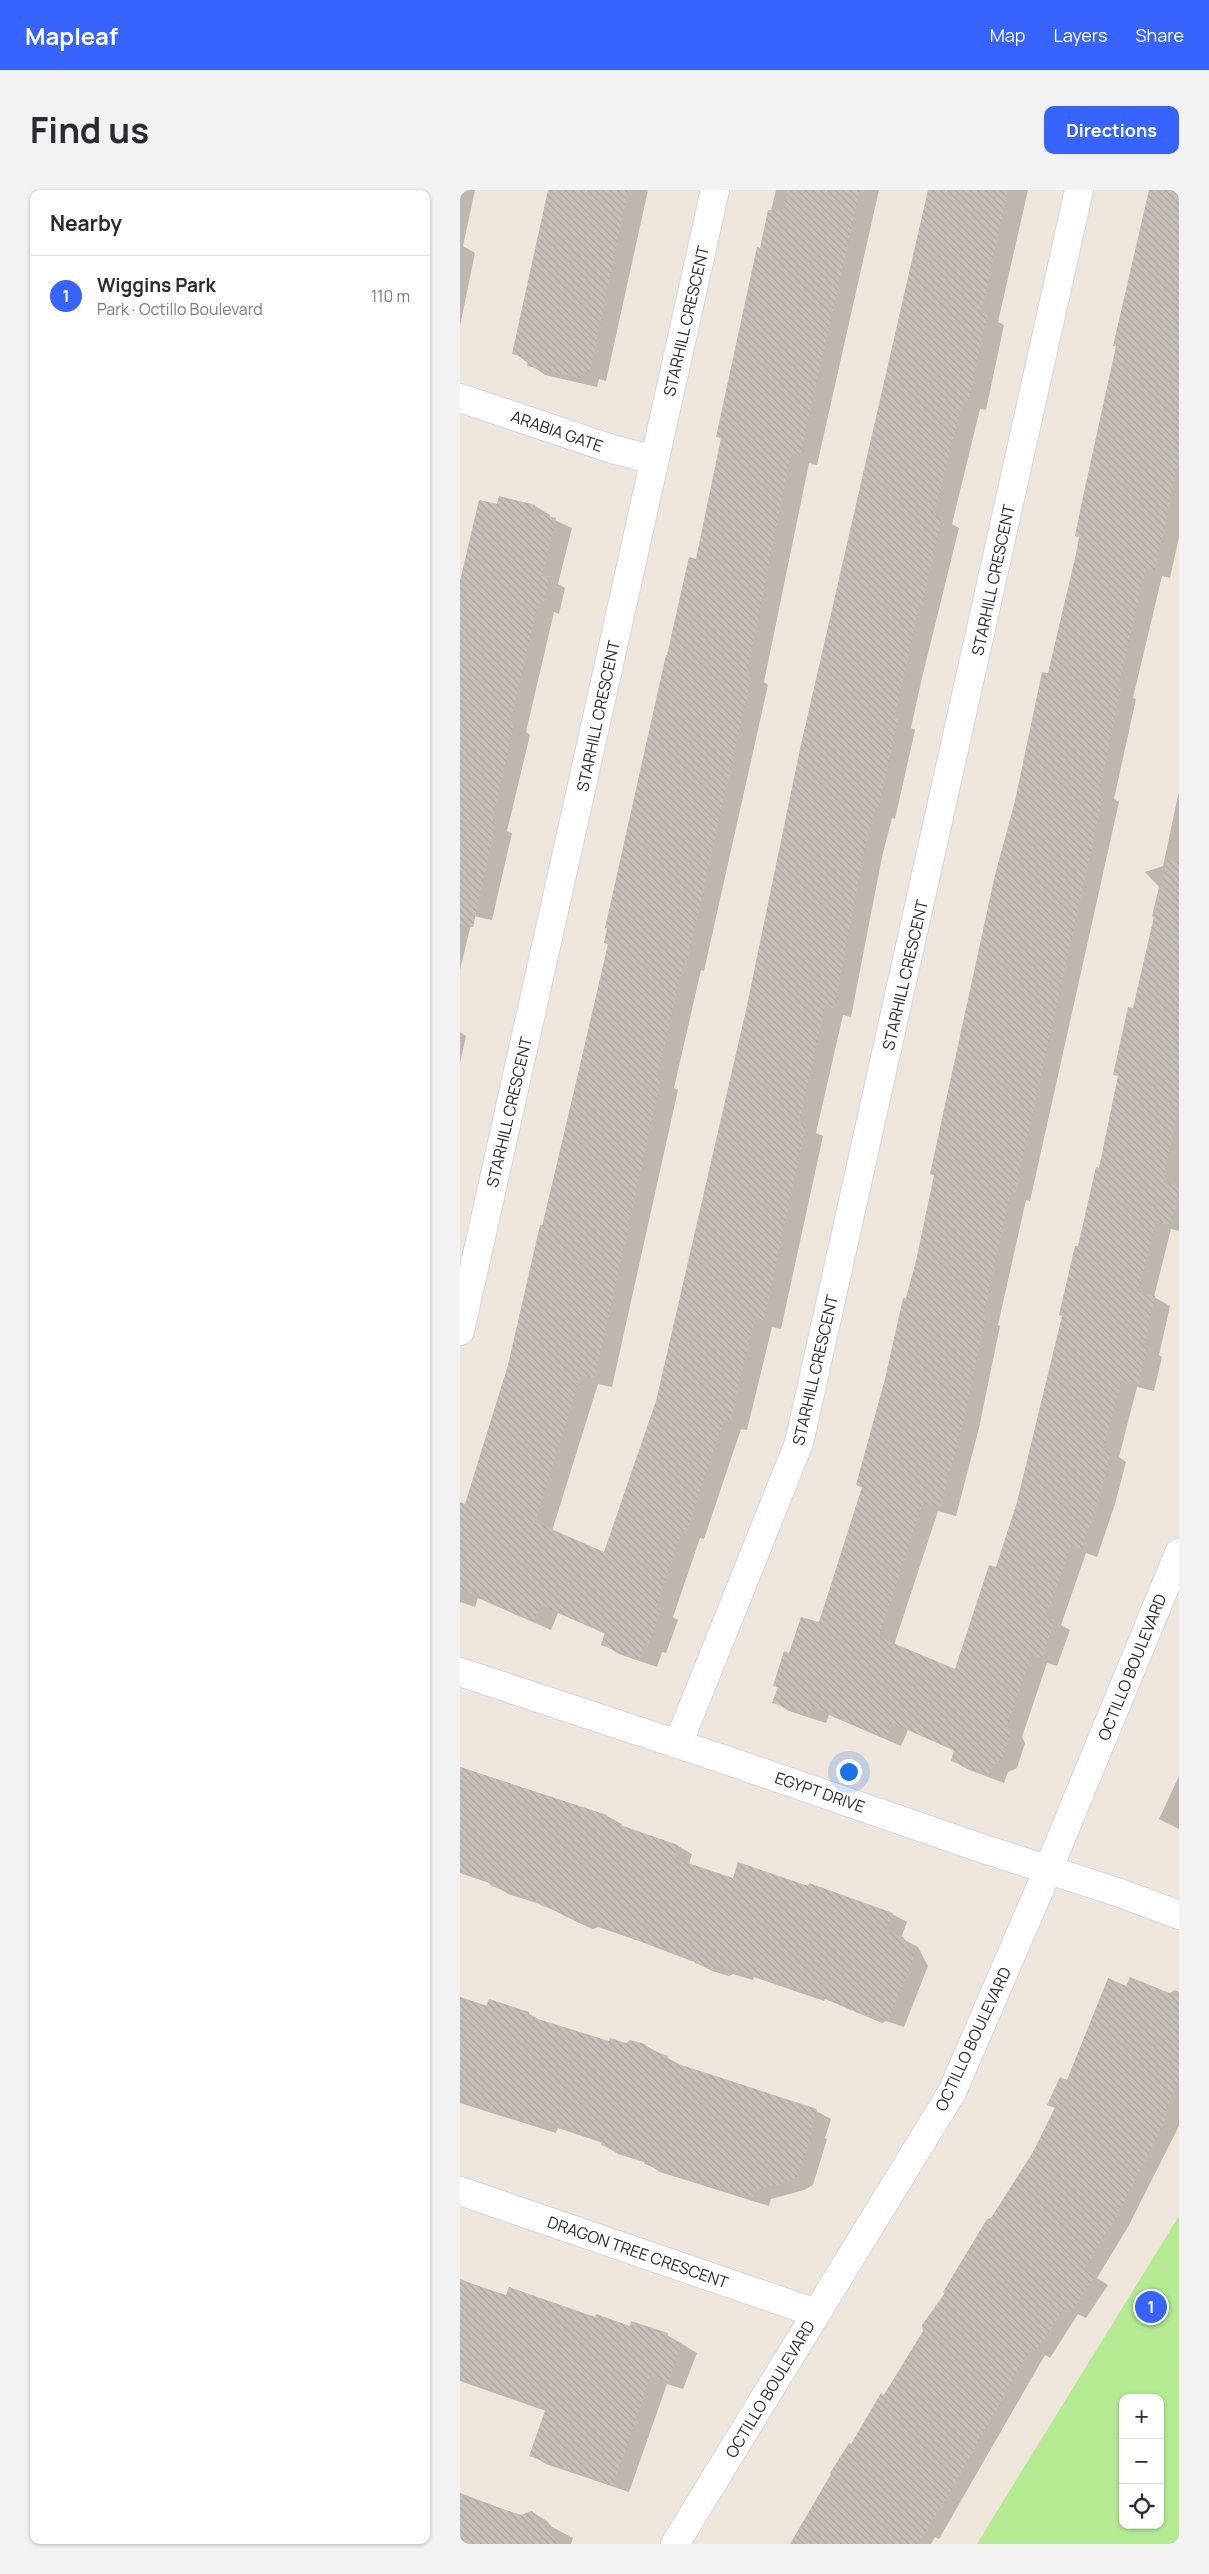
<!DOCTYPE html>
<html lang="en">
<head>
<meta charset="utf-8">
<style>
	:root { --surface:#fff; --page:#f2f2f3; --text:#2b2b33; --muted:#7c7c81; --line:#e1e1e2; --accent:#3763ff }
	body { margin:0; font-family:Manrope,sans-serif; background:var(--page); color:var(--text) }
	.controls { position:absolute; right:15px; bottom:15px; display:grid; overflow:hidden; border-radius:10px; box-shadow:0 1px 4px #0004 }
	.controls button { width:45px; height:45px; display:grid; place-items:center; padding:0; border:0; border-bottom:1px solid var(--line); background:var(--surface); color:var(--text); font:25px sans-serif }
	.you { position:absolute; left:388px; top:1581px; width:18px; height:18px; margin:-12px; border:4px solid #fff; border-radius:50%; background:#1a73e8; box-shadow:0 0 0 8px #1a73e833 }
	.badge { display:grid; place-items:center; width:32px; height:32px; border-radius:50%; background:var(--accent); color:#fff; font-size:16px; font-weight:700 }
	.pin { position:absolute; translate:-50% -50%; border:2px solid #fff; box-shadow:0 1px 5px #0006 }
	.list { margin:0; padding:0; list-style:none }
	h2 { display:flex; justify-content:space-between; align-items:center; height:65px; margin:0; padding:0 20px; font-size:21px }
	h2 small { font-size:16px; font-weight:400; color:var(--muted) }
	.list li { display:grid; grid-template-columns:32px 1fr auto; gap:15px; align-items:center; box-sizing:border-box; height:80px; padding:0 20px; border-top:1px solid var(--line) }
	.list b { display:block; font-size:19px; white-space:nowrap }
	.list p { margin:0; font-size:16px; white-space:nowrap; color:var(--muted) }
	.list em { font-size:16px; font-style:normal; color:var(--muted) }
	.icon { flex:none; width:28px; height:28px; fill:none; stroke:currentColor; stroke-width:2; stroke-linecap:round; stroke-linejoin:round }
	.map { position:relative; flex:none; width:719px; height:2354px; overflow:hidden; border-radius:10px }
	header { display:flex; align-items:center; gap:30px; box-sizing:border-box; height:70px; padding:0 25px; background:var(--accent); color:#fff }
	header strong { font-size:24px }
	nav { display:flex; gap:28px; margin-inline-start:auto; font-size:18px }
	.intro { display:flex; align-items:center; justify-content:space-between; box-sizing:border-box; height:120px; padding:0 30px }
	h1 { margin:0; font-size:35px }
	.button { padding:12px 22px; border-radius:10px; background:var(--accent); color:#fff; font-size:18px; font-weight:700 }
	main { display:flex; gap:30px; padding:0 30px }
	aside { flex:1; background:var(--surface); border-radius:10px; box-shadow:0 1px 4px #0004 }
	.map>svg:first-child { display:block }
	.grass { fill:#b3ea92; fill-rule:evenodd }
	.shadow { fill:#0003 }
	.building { fill:url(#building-back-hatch) }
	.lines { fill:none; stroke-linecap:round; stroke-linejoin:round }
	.street-casing { stroke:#d0d5e5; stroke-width:30 }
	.street { stroke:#fff; stroke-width:28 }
	.labels { text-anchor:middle; stroke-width:4.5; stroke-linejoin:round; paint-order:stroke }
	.street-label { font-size:16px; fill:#2a2a2a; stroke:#fff }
</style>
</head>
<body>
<header>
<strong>Mapleaf</strong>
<nav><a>Map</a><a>Layers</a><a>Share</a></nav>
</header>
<div class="intro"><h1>Find us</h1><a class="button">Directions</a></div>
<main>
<aside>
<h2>Nearby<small></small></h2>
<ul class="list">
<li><span class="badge">1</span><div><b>Wiggins Park</b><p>Park · Octillo Boulevard</p></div><em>110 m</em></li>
</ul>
</aside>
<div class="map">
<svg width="719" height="2354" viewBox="0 0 719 2354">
	<defs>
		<pattern id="building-back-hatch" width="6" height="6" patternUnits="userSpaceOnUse" patternTransform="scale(1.25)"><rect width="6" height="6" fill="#c5bfb8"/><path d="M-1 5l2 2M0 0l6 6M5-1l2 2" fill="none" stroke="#a9a49e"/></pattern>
	</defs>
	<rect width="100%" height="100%" fill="#eee5db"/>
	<path class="grass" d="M719,2026V2354H517L534,2326ZM663,2208H700V2335H663Z"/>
	<path class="shadow" d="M0,0H15L3,56L15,63L0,136Z
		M90,0H188L146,191L139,189L137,197L85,185L54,163Z
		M316,0H419L357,275L349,273L304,492L308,495L244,781L241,780L214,898L218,900L152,1197L138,1194L92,1341L145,1363L197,1211L287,820L469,0H568L538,132L544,135L526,220L520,219L492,334L499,338L461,492L451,538L455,540L435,629L432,628L422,667L391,827L383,825L356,943L363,946L321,1139L312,1137L287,1240L281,1239L244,1349L240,1348L213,1427L218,1430L206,1463L202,1462L197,1477L159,1464L142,1454L146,1444L98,1423L91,1440L18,1408L15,1417L0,1412V1314L6,1316L49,1175L149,755L145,753L208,466L237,370L262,249L257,246Z
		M691,0H719V347L710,388L702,386L673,508L676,509L654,609L659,612L570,1011L566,1010L538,1135L540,1136L519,1238L496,1326L478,1321L434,1455L495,1481L537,1379L559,1312L619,1058L640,979L695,728L692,726L699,697L685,682L703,676L719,601V1041L711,1039L694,1107L710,1116L699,1165L702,1167L694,1201L677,1197L659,1267L666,1272L655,1314L637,1367L626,1363L601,1435L610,1440L597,1476L587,1473L562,1547L565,1553L557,1578L548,1582L544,1593L507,1579L492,1570L495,1561L448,1540L441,1556L369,1525L366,1533L329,1521L314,1512L319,1498L314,1495L330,1464L359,1434L403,1298L397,1295L457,1071L618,364Z
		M38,316H75L90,325V328L112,338L98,394L105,398L99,424L94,422L66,542L70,545L47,641L52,643L32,730L13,726L0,780V398Z
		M0,842L6,846L0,873Z
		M0,1577L147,1626L162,1634L161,1636L218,1656L232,1664L229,1674L274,1690L432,1724L447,1732L441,1748L458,1757L468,1776L444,1837L426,1831L422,1833L365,1809L364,1811L294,1787L293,1790L273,1784L269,1786L252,1781L237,1773L179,1751L138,1737L133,1739L119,1733L83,1715L48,1704L32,1694L0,1683Z
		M719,1586V1639L699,1629Z
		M667,1798L708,1804L715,1800L719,1802V1936L668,2037L637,2088L648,2095L626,2128L618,2124L590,2168L585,2165L479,2349L475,2347L471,2354H332L574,1962L607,1892Z
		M0,1807L27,1816L68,1823L83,1832L149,1853L185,1855L222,1876L356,1921L371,1929L365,1948L367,1949L353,1995L344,2000L311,2009L309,2016L200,1982L184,1972L158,1964L143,1955V1953L98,1938L96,1943L0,1913Z
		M0,2089L46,2107L207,2145L237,2163L223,2199L207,2194L169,2302L86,2274L71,2265L86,2221L0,2191Z
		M0,2303L61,2326L72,2322L87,2331L92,2337L113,2348L111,2354H0Z"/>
	<path class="building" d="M88,0H168L130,182L123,181L121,188L67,176L69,168L52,164Z
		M327,0H400L340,266L331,264L287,483L292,484L227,772L224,771L197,888L201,889L135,1188L121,1185L75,1332L144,1362L196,1211L286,820L340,559L468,0H548L521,123L527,124L509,211L503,210L474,325L482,327L462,416L459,415L445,482L434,528L438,529L418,620L415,619L405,657L374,818L365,816L339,934L346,935L304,1130L295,1128L270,1231L264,1230L227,1340L223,1339L196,1417L201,1419L189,1454L185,1453L179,1469L141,1455L145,1442L81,1415L74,1431L0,1399V1312L5,1314L48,1175L80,1035H83L148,754L144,753L147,738H145L206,465H207L229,367L236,369L261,248L256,247L297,57L300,58L308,20H323Z
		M689,0H719V266L695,380L686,378L658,498L661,499L639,601L644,602L555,1003L551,1002L523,1126H526L504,1229L480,1318L463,1313L419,1447L495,1479L529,1375L536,1377L557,1312L602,1126L599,1125L615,1056H618L636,977L639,978L658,886L653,885L668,817L673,818L707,670L719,672V912L703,992L719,996V999L711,1035L696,1031L678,1102L695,1106L684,1156L687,1157L679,1194L662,1190L643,1259L651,1262L640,1305L622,1359L611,1355L586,1427L595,1430L582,1468L571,1465L547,1537L550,1544L542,1569L533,1574L529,1585L491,1571L494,1560L432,1533L426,1548L353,1517L351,1525L312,1513L318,1497L313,1496L324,1461L329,1463L341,1427L359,1432L402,1297L396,1295L425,1189L443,1108H446L456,1071L474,985L470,984L535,685L555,611L582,482L588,483L616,364L619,347L615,346L621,316L656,156H653Z
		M39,306L75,315L73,323L96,328L82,385L89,388L83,415L78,414L50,533L54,534L32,632L36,633L13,737L0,736V391L19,310L37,314Z
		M0,1577L147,1625L146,1630L218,1655L213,1668L273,1688L278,1672L348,1696L349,1693L433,1723L426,1741L443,1747L454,1767L429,1830L410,1823L406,1826L392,1820L390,1816L350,1801L349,1803L279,1780L278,1783L257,1776L253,1779L235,1773V1770L173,1749L174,1747L122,1729L118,1731L103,1725L101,1722L80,1715L81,1712L31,1696L27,1690L0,1681Z
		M670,1787L719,1807V1889L705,1923L708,1924L686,1969L655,2029L624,2079L635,2086L612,2121L605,2117L576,2161L571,2158L490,2302L458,2354H330L371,2284L370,2283L389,2253L391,2254L421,2203L424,2205L463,2141L462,2135L485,2103L483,2102L527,2029L531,2028L573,1962L595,1918L587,1915L600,1887L607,1890L648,1788L666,1796Z
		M0,1807L26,1816L29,1809L69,1822L68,1826L149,1851L150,1848L166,1853L170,1850L185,1854L188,1859L208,1866L206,1870L357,1919L351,1939L353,1940L338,1986L328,1992L296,2000L293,2008L184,1974L185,1970L141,1955L143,1950L83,1930L81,1936L0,1910Z
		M0,2090L46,2105L49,2097L135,2127L136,2124L170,2136L171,2131L208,2143L207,2148L222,2153L208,2192L191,2186L153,2295L69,2266L86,2218L0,2189Z
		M0,2305L61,2325L72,2321L99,2354H0Z"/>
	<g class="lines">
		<g class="street-casing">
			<path id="street" d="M0,208L152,259L194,270
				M0,1141L255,0
				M0,1482L269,1571L518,1657L660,1703L719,1725
				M218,1554L339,1253L619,0
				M0,2001L356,2123
				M215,2354L492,1902L588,1680L719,1363"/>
		</g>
		<use href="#street" class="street"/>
	</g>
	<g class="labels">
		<g class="street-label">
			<text transform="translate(226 131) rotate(-77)" y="6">STARHILL CRESCENT</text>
			<text transform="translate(97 241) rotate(19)" y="6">ARABIA GATE</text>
			<text transform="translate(533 390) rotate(-78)" y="6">STARHILL CRESCENT</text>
			<text transform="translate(138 526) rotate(-78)" y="6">STARHILL CRESCENT</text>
			<text transform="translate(445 785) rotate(-77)" y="6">STARHILL CRESCENT</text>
			<text transform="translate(49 922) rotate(-77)" y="6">STARHILL CRESCENT</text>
			<text transform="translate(355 1180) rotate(-77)" y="6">STARHILL CRESCENT</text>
			<text transform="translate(672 1477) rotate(-68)" y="6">OCTILLO BOULEVARD</text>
			<text transform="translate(360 1602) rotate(19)" y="6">EGYPT DRIVE</text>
			<text transform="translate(513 1849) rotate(-65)" y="6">OCTILLO BOULEVARD</text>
			<text transform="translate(178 2062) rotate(19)" y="6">DRAGON TREE CRESCENT</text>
			<text transform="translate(310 2199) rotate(-59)" y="6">OCTILLO BOULEVARD</text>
		</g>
	</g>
</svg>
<div class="controls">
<button>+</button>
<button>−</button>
<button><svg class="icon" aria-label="locate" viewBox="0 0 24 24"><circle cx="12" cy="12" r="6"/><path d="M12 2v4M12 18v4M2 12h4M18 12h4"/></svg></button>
</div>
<div class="you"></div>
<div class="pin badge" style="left:691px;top:2117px">1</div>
</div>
</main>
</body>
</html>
